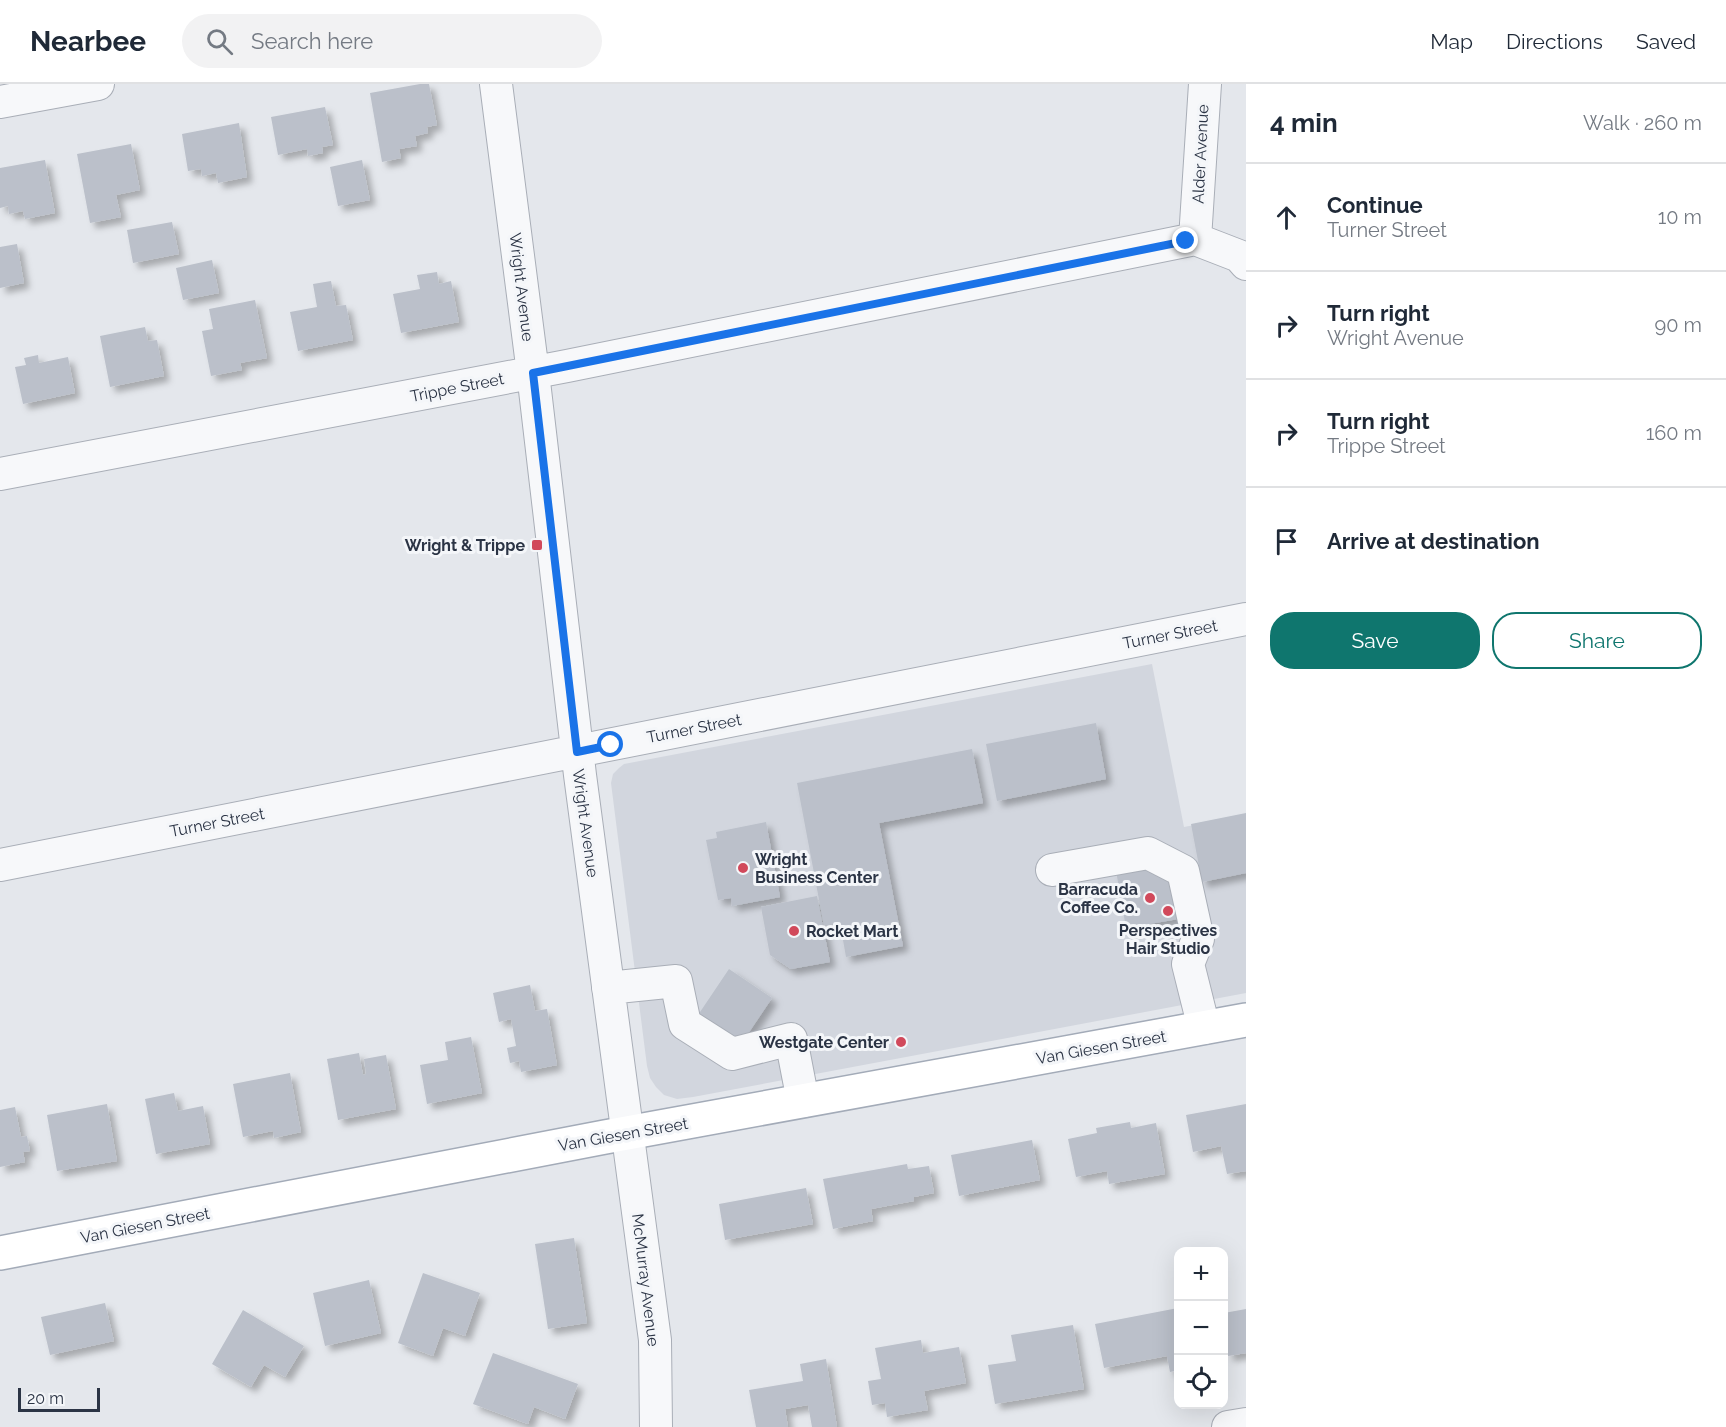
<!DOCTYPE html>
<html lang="en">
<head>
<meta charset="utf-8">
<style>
	:root { --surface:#fff; --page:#f2f2f3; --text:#1f2937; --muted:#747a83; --line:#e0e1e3; --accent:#0f766e }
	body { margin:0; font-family:Raleway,sans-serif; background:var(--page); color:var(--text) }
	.controls { position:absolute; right:18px; bottom:18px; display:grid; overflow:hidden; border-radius:12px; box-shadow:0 6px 24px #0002 }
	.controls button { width:54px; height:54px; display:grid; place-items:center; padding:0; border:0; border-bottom:2px solid var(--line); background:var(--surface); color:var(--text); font:30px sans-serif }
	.scale { position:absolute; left:18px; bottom:15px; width:82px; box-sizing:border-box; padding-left:6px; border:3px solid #2b3445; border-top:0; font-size:16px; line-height:21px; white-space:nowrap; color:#2b3445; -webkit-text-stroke:4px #f4f6f9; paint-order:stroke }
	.stop { position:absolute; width:18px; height:18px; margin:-14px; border:4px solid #1a73e8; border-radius:50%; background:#fff }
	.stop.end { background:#1a73e8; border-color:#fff; box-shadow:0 2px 6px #0008 }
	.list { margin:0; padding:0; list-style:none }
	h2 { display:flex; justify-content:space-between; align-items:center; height:78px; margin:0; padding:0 24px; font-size:26px }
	h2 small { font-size:20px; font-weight:400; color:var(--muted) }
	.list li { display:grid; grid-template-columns:39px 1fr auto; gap:18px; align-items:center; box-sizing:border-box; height:108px; padding:0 24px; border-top:2px solid var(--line) }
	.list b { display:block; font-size:22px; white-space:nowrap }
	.list p { margin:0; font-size:20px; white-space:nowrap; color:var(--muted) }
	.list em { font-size:20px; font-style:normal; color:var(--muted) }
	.actions { display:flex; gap:12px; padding:18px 24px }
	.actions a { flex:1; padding:14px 0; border:2px solid var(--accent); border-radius:24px; text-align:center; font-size:21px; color:var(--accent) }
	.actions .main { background:var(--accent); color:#fff }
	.icon { flex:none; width:33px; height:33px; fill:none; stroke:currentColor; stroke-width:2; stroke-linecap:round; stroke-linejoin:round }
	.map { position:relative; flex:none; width:1246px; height:1343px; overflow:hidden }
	header { display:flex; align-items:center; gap:36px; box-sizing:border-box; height:84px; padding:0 30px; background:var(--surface); border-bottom:2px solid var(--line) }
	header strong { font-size:28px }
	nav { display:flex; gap:33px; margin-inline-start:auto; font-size:21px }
	.search { width:420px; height:54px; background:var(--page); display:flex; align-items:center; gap:15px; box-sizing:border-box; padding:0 21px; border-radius:33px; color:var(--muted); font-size:22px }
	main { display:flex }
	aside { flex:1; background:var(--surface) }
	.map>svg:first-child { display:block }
	.built { fill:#d2d6de }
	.building { fill:#bbc0ca; filter:url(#shadow) }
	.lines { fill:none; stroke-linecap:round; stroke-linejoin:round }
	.minor-casing { stroke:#a9aeb7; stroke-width:34 }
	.major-casing { stroke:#a3abb8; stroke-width:36 }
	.minor { stroke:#f7f8fa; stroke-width:32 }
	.major { stroke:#fff; stroke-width:33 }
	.route { stroke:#1a73e8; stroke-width:8 }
	.poi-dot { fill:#d1495b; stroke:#f4f6f9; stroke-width:2 }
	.labels { text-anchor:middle; stroke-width:6; stroke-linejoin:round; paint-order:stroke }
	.street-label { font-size:16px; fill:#2b3445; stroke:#f4f6f9 }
	.poi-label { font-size:16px; font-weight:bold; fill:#2b3445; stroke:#f4f6f9; text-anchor:end }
</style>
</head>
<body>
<header>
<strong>Nearbee</strong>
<div class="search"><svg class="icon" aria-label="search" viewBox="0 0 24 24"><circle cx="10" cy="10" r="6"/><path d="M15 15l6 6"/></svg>Search here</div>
<nav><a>Map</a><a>Directions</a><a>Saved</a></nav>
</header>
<main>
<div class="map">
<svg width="1246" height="1343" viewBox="0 0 1246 1343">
	<defs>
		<filter id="shadow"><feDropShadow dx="5.5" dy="5.5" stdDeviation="3" flood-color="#0004"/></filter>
	</defs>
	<rect width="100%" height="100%" fill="#e4e7ec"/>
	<path class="built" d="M1152,580L1184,743L1246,731V909L693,1013L677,1015L664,1011L656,1003L650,994L647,982L611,699L613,690L619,684L624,680Z"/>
	<path class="building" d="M420,0H429L437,41L427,43L428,49L415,52L417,62L399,65L401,74L382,78L370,9Z
		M325,23L333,61L322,63L323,69L308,72L307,65L278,71L271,33Z
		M239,39L247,93L218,99L216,89L202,92L201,85L188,87L182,50Z
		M131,60L140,106L116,111L121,133L90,139L77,70Z
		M45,76L55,129L25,135L23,127L9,130L8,122L0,124V84Z
		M362,76L370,116L338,122L330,83Z
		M172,138L179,170L133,179L127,146Z
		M17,160L24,199L0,204V163Z
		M212,176L219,209L183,216L176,184Z
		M437,188L439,200L451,197L459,238L401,249L393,210L420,205L417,191Z
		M331,197L336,222L346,221L353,256L298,267L290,228L317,223L313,200Z
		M255,216L267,274L240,279L242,286L211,292L202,247L213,245L209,225Z
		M145,243L148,257L157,256L164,292L110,303L100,252Z
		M38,271L39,279L68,273L75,309L23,320L15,283L26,281L24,274Z
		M1096,639L1106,695L997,717L986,660Z
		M972,665L983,719L879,739L903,862L846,873L840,839L824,842L797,699Z
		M1246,729V789L1202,798L1191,740Z
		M766,738L780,813L732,822L731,814L718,816L706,756L717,754L716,748Z
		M1151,775L1176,793L1184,834L1126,844L1115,781Z
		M817,812L830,878L791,885L770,871L761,823Z
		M729,885L772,914L739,963L696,934Z
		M530,901L535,927L547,925L557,981L521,988L519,977L510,979L507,964L516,962L511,935L499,938L493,909Z
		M471,953L482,1009L427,1020L420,981L448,976L445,958Z
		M359,969L363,991L366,990L364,975L386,971L396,1025L338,1036L327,975Z
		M290,989L301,1048L274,1054L273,1047L243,1053L233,1000Z
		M174,1009L178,1027L203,1022L210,1060L156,1070L145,1015Z
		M107,1020L117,1077L57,1087L47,1031Z
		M1246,1020V1087L1227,1090L1221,1062L1193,1068L1186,1031Z
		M15,1023L21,1053L27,1052L30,1067L23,1068L25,1078L0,1083V1026Z
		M1130,1038L1131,1044L1156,1039L1165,1090L1109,1100L1107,1087L1076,1093L1068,1055L1097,1049L1096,1044Z
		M1032,1056L1040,1096L959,1112L951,1071Z
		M907,1080L908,1085L929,1082L934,1109L914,1113V1117L871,1125L873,1137L833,1145L823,1095Z
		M806,1104L813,1140L725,1156L719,1120Z
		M574,1154L587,1239L548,1245L535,1160Z
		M423,1189L480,1209L465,1252L443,1244L433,1272L398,1259Z
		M369,1196L381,1249L325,1262L313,1209Z
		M105,1219L114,1257L50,1271L41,1233Z
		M1178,1224V1286L1170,1288L1167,1272L1104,1284L1095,1240Z
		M1246,1225V1269L1228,1272L1224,1229Z
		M243,1226L304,1262L285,1293L264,1281L251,1303L212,1280Z
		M1073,1241L1084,1305L995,1320L988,1281L1016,1277L1011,1251Z
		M921,1256L923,1269L959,1263L966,1299L924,1307L928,1326L887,1333L885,1319L872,1321L868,1297L881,1295L875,1264Z
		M493,1269L578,1300L565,1335L534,1323L528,1340L473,1320Z
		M826,1275L837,1343H812L808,1321L785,1325L788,1343H756L749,1306L803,1297L800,1280Z"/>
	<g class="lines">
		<g class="minor-casing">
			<path id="minor" d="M496,0L533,289L580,691L655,1256L656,1343
				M1205,0L1195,155L1239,172L1246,180
				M0,18L98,0
				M0,390L567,282L1195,155
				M0,781L1246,535
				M1052,786L1148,769L1183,787L1198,855L1188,880L1204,944
				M608,904L676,897L685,940L732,970L791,955L803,1017
				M1228,1343L1246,1340"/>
		</g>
		<g class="major-casing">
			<path id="major" d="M0,1169L605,1053L1246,936"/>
		</g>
		<use href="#minor" class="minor"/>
		<use href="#major" class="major"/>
	</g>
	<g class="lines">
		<path class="route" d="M611,661L577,668L533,289L1186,157"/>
	</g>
	<g class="poi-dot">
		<rect x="531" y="455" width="12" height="12" rx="3"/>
		<circle cx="743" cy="784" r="6"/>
		<circle cx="1150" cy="814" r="6"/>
		<circle cx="1168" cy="827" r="6"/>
		<circle cx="794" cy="847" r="6"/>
		<circle cx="901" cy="958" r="6"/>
	</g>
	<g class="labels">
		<g class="street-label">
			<text transform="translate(1200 70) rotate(-87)" y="6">Alder Avenue</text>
			<text transform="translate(522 203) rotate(83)" y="6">Wright Avenue</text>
			<text transform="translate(457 303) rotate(-11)" y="6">Trippe Street</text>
			<text transform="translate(1170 550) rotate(-11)" y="6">Turner Street</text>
			<text transform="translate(694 644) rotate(-11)" y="6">Turner Street</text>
			<text transform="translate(217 738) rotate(-11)" y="6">Turner Street</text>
			<text transform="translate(586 739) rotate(82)" y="6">Wright Avenue</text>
			<text transform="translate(1101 963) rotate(-10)" y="6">Van Giesen Street</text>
			<text transform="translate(623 1050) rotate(-10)" y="6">Van Giesen Street</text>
			<text transform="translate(145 1141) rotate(-11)" y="6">Van Giesen Street</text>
			<text transform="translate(646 1196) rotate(83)" y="6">McMurray Avenue</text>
		</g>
		<g class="poi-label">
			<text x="525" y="467">Wright &amp; Trippe</text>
			<text x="755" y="781" text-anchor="start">Wright<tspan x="755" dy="18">Business Center</tspan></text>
			<text x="1138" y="811">Barracuda<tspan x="1138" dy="18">Coffee Co.</tspan></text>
			<text x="1168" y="852" text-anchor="middle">Perspectives<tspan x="1168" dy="18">Hair Studio</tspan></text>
			<text x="806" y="853" text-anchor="start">Rocket Mart</text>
			<text x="889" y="964">Westgate Center</text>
		</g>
	</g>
</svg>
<div class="controls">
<button>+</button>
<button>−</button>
<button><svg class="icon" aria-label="locate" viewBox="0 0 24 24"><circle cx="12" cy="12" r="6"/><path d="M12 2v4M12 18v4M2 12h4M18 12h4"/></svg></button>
</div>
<div class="scale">20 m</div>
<div class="stop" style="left:611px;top:661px"></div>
<div class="stop end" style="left:1186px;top:157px"></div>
</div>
<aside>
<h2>4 min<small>Walk · 260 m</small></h2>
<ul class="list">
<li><svg class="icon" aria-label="ahead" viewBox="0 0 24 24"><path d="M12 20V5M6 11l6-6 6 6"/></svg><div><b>Continue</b><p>Turner Street</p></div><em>10 m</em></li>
<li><svg class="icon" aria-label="right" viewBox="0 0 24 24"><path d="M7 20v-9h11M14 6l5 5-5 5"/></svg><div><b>Turn right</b><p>Wright Avenue</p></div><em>90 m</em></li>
<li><svg class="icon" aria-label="right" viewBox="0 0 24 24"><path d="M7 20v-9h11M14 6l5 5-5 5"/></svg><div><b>Turn right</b><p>Trippe Street</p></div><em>160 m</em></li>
<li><svg class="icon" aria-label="arrive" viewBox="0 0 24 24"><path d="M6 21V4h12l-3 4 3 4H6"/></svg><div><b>Arrive at destination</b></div></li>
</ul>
<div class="actions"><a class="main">Save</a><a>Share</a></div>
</aside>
</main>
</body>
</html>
